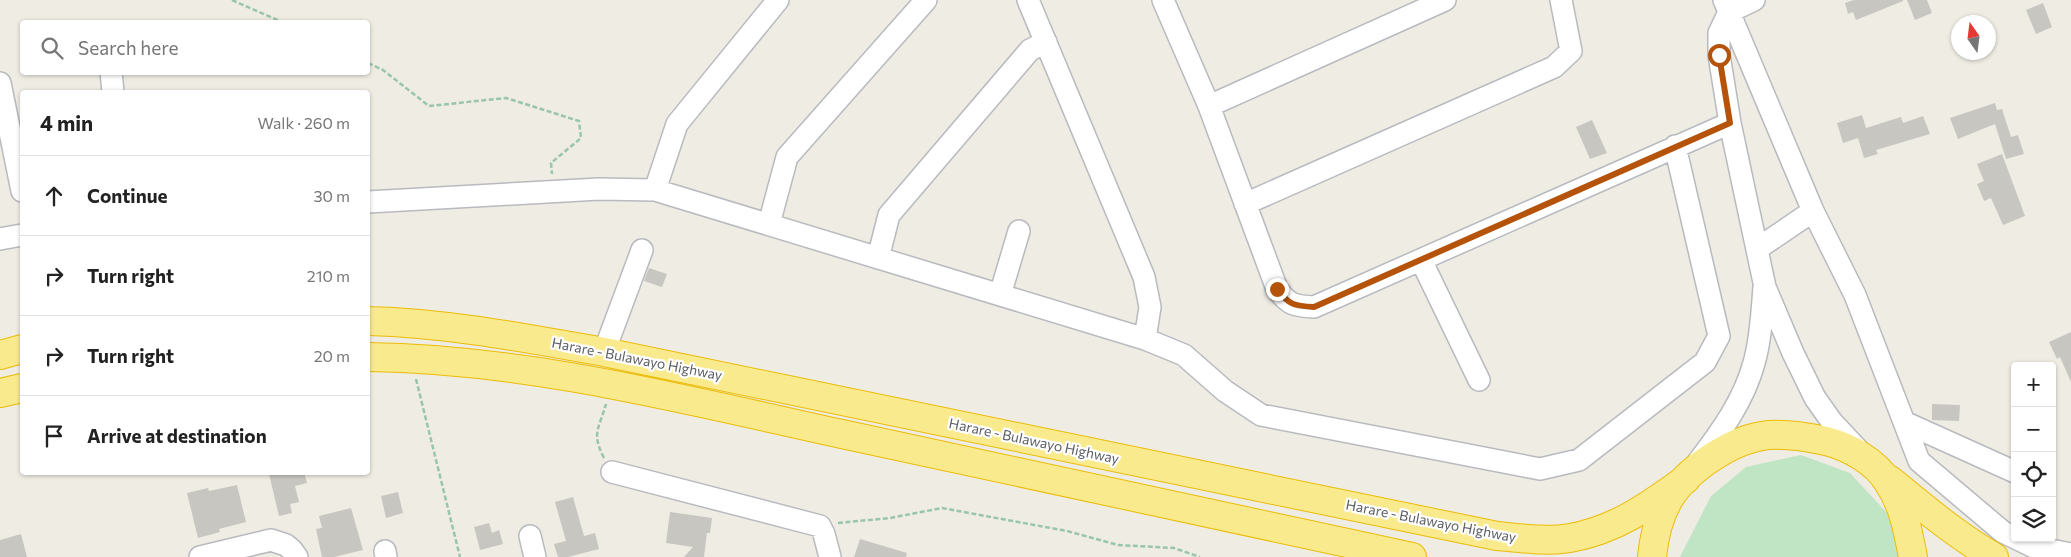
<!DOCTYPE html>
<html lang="en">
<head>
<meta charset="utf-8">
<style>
	:root { --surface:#fff; --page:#f2f2f2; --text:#222; --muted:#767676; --line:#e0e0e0 }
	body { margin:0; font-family:Commissioner,sans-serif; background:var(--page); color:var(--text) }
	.controls { position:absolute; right:15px; bottom:15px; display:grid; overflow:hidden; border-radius:5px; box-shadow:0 1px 4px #0004 }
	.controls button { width:45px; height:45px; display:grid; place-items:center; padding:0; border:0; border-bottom:1px solid var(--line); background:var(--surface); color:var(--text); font:25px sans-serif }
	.compass { position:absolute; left:1951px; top:15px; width:45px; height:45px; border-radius:50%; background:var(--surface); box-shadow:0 1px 4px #0004; rotate:346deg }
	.stop { position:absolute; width:15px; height:15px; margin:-11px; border:4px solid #b45309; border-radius:50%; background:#fff }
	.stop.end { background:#b45309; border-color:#fff; box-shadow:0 1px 5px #0008 }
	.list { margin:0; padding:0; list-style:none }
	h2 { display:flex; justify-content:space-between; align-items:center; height:65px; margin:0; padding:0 20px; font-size:21px }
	h2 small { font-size:16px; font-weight:400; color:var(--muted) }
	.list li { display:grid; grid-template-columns:32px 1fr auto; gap:15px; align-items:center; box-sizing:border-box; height:80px; padding:0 20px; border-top:1px solid var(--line) }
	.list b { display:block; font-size:19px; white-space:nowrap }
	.list em { font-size:16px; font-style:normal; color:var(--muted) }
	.icon { flex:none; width:28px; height:28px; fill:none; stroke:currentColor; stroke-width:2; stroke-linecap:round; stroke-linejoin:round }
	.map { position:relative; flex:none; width:2071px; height:557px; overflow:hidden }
	.search { position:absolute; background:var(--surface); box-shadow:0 1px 4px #0004; left:20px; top:20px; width:350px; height:55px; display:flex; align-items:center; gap:12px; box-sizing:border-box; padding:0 18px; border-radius:5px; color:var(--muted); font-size:19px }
	.panel { position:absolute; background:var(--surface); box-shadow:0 1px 4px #0004; left:20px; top:90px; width:350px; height:385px; border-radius:5px }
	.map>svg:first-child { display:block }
	.green { fill:#c0e5c4 }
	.building { fill:#c8c6c0 }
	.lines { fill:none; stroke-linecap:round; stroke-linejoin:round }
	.minor-casing { stroke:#b8babf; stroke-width:24 }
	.highway-casing { stroke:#ebbc06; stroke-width:30 }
	.path { stroke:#99c5aa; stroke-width:2.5; stroke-dasharray:5 2.5; stroke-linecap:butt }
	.minor { stroke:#fff; stroke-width:21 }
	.highway { stroke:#faea8e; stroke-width:28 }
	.route { stroke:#b45309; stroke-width:6 }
	.labels { text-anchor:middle; stroke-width:4.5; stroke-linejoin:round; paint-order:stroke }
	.street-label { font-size:14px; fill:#5b5e63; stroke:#fff }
</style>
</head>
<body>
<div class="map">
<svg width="2071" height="557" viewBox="0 0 2071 557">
	<rect width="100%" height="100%" fill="#eeece3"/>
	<path class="green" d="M1801,455L1850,473L1887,513L1902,557H1680L1711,496L1746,467Z"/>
	<path class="building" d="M1854,0H1903V1L1856,20L1853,12L1848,14L1845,3Z
		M1907,0H1927L1932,13L1915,20Z
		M2043,3L2052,27L2036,34L2026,10Z
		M1995,103L1997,110L2002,109L2011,137L2018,135L2024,154L2006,159L1995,124L1958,139L1950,118Z
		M1862,115L1866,128L1901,117L1903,123L1923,116L1930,134L1876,150L1878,154L1864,158L1858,138L1843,143L1837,123Z
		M1592,120L1607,153L1590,159L1576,127Z
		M2002,154L2025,216L2003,225L1991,198L1984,201L1977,184L1984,181L1977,164Z
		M649,268L667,274L662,287L644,281Z
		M2071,332V382L2060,357L2057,359L2049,342Z
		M1932,404L1960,405L1959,421L1932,420Z
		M276,472H304L307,483L295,486L299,502L290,504L292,513L279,516L269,474Z
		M237,485L246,522L219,529L220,532L198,538L187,493L208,488L209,491Z
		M398,492L403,513L386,518L381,496Z
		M573,497L584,536L595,533L599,549L568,557H558L554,544L566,541L555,502Z
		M351,508L363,550L334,557H322L316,529L322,528L319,516Z
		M670,512L712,518L710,533H707L704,557H684L693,547L666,543Z
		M489,523L492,533L499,530L503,544L480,550L474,527Z
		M21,534L27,557H0V540Z
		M860,539L907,553L906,557H854Z"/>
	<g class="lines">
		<g class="minor-casing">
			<path id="minor" d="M1028,0L1144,277L1150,307L1145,339
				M1163,0L1209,106L1277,289C1289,305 1294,306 1314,307L1730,123
				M1724,0L1813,211L1855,295L1904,422L2015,472
				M1754,0L1729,12L1719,33V55L1730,123L1765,287L1793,353L1815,398L1832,422L1860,452
				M111,72L113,92
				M0,83L22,191
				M1209,106L1445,0
				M655,190L677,124L778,0
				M368,202L599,189L655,190L1145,339L1184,355L1225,391L1261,415L1540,469L1579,460L1705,362L1719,336L1675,146
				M1245,204L1554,67L1571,51L1561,0
				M769,224L787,157L926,0
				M0,239L22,235
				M1757,249L1813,211
				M878,258L889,215L1030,50L1046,42
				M1421,260L1479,380
				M1000,295L1019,231
				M604,352L642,250
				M1904,422L1919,461L2003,532L2034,547L2071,554
				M1698,462C1721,432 1744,400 1754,363C1761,339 1762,312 1764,287
				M612,472L820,526L824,534L830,557
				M530,536L535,557
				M385,551L386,557
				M200,557L271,540L286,545L292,550L297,557"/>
		</g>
		<g class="highway-casing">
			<path id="highway" d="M368,321C447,323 525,338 604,352L1497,536C1521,538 1546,542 1570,538C1616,530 1650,505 1686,479
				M0,355L22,349
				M368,357C529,359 685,400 842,434C1032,475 1222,516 1412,557
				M0,393L22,388
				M1890,480C1924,508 1956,535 1994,557
				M1652,557C1654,537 1659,516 1669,499C1687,469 1734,438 1769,435C1788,434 1807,437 1826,441C1849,447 1875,461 1888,482C1903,504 1908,531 1913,557"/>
		</g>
		<path class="path" d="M232,0L282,22
			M368,63L383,70L429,106L506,98L579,121L581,138L551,163L552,174
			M416,379L460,557
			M604,458C591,433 599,429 606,404
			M838,523L890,518L942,508L1067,531L1118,545L1174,548L1200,557"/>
		<use href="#minor" class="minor"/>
		<use href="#highway" class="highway"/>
	</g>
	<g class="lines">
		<path class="route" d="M1277,289C1289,305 1294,306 1314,307L1730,123L1719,55"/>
	</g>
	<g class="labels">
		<g class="street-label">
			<text transform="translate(637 359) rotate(11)" y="5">Harare - Bulawayo Highway</text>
			<text transform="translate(1034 441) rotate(12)" y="5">Harare - Bulawayo Highway</text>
			<text transform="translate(1431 521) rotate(11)" y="5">Harare - Bulawayo Highway</text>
		</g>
	</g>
</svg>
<div class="controls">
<button>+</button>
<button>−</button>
<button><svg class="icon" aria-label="locate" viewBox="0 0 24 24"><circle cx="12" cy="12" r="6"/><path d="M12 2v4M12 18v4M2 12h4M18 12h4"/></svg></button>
<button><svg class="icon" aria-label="layers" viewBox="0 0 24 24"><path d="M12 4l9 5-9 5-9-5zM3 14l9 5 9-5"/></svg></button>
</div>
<svg class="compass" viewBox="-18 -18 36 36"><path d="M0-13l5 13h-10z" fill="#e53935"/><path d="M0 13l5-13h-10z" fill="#767676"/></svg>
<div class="stop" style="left:1719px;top:55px"></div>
<div class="stop end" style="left:1277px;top:289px"></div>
<div class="search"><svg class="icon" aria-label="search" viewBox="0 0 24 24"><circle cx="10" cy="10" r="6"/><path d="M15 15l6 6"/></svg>Search here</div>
<section class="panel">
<h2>4 min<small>Walk · 260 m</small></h2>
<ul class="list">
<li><svg class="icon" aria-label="ahead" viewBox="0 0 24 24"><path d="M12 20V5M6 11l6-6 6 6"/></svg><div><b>Continue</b></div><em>30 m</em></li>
<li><svg class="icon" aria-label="right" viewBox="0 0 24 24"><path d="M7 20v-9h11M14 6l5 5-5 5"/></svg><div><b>Turn right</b></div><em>210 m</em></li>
<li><svg class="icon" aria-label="right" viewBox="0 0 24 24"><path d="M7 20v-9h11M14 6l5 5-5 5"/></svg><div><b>Turn right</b></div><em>20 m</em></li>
<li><svg class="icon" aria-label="arrive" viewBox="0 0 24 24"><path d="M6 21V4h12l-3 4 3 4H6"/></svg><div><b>Arrive at destination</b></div></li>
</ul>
</section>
</div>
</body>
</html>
